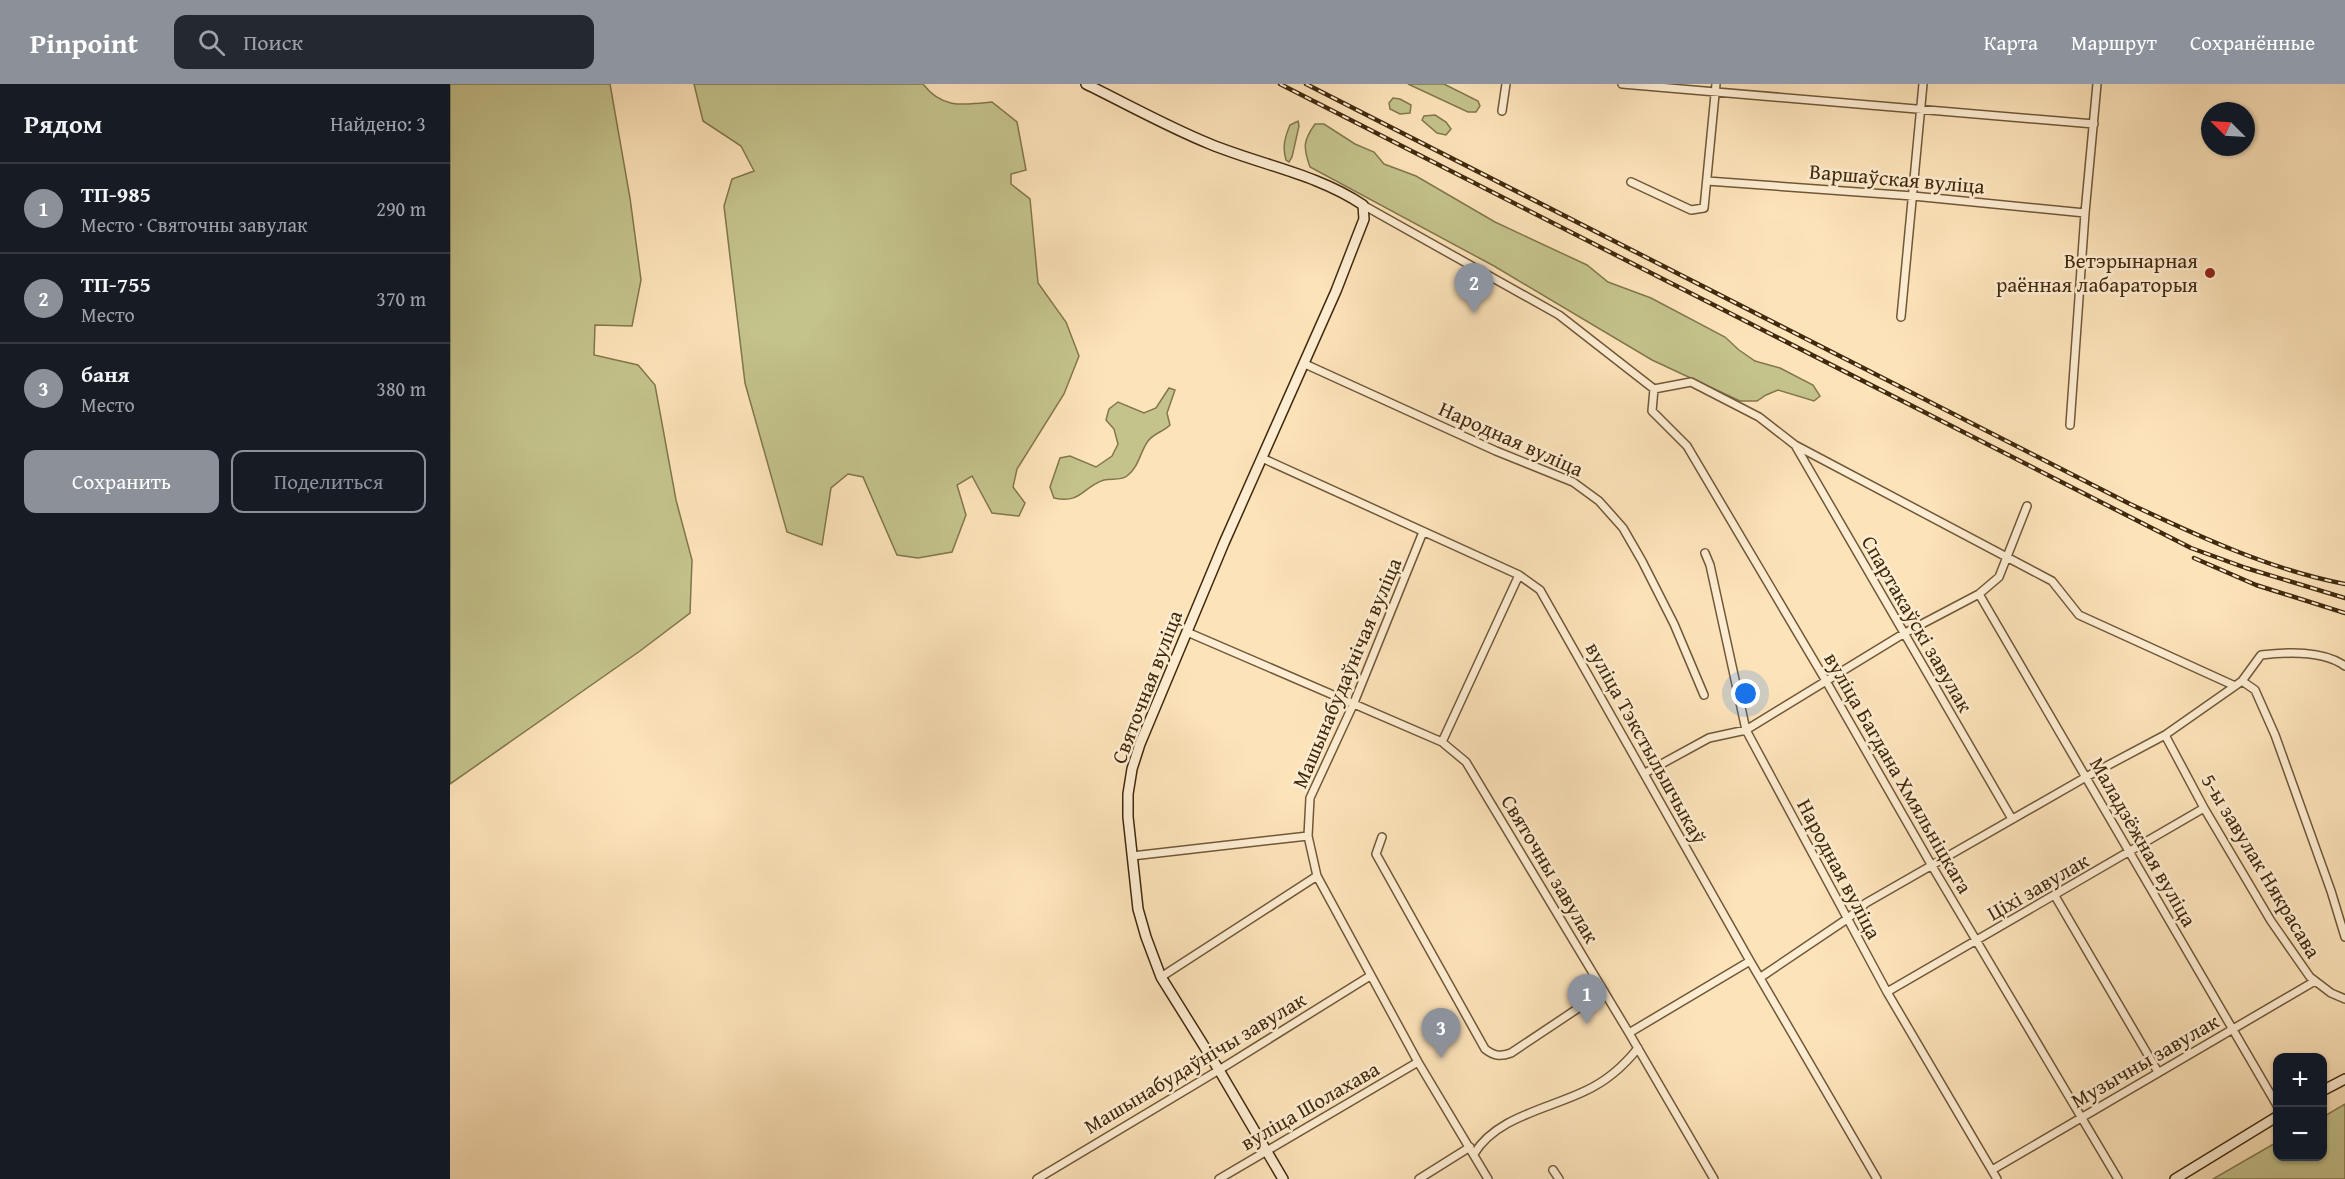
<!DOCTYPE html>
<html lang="ru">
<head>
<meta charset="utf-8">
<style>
	:root { --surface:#171b24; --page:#242831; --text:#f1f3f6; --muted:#9ea1a6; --line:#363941; --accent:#8c9099 }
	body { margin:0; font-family:"Gentium Book Plus",serif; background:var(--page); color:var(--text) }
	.controls { position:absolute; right:18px; bottom:18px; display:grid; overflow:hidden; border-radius:12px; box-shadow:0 2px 4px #0004 }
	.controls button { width:54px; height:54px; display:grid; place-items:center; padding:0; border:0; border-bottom:2px solid var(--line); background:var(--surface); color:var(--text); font:30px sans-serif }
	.compass { position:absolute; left:1751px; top:18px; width:54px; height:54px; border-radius:50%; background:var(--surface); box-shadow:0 2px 4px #0004; rotate:294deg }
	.you { position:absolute; left:1296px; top:610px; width:21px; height:21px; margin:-15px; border:4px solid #fff; border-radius:50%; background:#1a73e8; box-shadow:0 0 0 9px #1a73e833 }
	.badge { display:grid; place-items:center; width:39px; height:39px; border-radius:50%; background:var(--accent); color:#fff; font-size:20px; font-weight:700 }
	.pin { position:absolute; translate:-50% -50px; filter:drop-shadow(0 2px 3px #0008) }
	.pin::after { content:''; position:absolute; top:32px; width:21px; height:18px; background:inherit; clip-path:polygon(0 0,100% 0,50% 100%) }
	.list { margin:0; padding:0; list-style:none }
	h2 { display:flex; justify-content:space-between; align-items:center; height:78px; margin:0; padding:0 24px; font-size:26px }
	h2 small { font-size:20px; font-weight:400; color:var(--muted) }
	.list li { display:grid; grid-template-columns:39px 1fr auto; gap:18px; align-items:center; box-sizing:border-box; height:90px; padding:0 24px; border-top:2px solid var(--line) }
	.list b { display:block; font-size:22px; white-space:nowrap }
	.list p { margin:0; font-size:20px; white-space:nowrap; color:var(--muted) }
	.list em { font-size:20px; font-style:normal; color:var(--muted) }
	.actions { display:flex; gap:12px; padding:18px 24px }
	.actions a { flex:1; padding:14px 0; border:2px solid var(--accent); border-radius:12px; text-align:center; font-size:21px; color:var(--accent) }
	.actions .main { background:var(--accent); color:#fff }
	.icon { flex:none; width:33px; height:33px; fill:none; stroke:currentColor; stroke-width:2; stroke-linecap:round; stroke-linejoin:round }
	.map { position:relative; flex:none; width:1895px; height:1095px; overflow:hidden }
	header { display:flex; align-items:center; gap:36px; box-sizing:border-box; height:84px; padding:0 30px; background:var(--accent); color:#fff }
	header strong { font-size:28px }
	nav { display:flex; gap:33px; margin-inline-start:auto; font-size:21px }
	.search { width:420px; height:54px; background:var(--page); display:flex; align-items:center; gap:15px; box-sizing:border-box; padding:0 21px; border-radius:12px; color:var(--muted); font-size:22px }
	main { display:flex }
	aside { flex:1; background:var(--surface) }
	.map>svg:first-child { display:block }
	.green { fill:#c4c38c; stroke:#82764c; stroke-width:1.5 }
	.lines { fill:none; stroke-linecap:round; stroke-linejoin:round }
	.street-casing { stroke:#705838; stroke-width:10 }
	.secondary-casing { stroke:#412a0c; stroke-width:12 }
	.street { stroke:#feedd2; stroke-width:7 }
	.secondary { stroke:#feedd2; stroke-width:9 }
	.rail-casing { stroke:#412a0c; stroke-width:4.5 }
	.rail { stroke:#feedd2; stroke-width:2; stroke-dasharray:7; stroke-linecap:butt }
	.poi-dot { fill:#8f2418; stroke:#feedd2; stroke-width:2 }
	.labels { text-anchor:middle; stroke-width:5; stroke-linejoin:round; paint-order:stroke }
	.street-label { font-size:21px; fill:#412a0c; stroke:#feedd2 }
	.poi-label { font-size:21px; fill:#412a0c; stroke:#feedd2; text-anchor:end }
</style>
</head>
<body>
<header>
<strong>Pinpoint</strong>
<div class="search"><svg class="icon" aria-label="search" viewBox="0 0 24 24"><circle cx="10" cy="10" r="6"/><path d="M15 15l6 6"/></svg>Поиск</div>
<nav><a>Карта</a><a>Маршрут</a><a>Сохранённые</a></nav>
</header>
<main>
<aside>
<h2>Рядом<small>Найдено: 3</small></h2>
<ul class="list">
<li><span class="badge">1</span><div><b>ТП-985</b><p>Место · Святочны завулак</p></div><em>290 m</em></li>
<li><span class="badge">2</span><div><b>ТП-755</b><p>Место</p></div><em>370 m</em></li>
<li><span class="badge">3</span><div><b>баня</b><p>Место</p></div><em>380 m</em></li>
</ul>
<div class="actions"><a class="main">Сохранить</a><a>Поделиться</a></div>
</aside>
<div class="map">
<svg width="1895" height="1095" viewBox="0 0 1895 1095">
	<rect width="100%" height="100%" fill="#fde3ba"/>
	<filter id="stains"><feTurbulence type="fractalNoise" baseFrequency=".00333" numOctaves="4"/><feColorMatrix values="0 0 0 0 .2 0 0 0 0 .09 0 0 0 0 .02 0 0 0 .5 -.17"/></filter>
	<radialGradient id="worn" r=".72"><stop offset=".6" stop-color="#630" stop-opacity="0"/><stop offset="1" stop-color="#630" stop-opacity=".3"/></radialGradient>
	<path class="green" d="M0,0H160L180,114L191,196L182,242L145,241L144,271L188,281L205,301L226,416L242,476L240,529L190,567L0,700Z
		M244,0H473C492,25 513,21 542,18L567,38L576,86L561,90V100L580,115L588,199L616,238L629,272L614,310L567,385L563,403L575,419L569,432L542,429L522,392L507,401L516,431L502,468L468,474L447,471L413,393L398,390L381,404L372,461L337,448L295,299L274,122L282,95L304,87L291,62L253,37Z
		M958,0H994L1028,17L1030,22L1026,28H1018Z
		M943,14L950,15L961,21L960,29L950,30L940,25L939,19Z
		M985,31L996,38L1001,45L996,51L987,49L972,36L974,32Z
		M848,37L849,42L842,73L839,78L836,76C832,63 835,53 840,41Z
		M865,40H874L905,60L924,68L934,80L966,92L1045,138L1137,181L1158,198L1201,214L1275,253L1289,266L1305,277L1330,284L1363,301L1370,312L1364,317L1328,306L1316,311L1307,317H1290L1202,276L1044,182L860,83C853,63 853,57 865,40Z
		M719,304L725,306L717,329L720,341C713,348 704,349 698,357C690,368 689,383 677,392C670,397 662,394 654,396C632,403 632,420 604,414L600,403L610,374L620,372L646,383L662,372L668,360L664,345L656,336L659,325L668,318L694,329L706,324Z
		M1895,1020V1095H1763L1827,1058L1828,1072H1872L1873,1033Z"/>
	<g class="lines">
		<g class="street-casing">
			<path id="street" d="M1172,0L1644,40
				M1052,27L1056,0
				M1257,97L1463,112L1635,129
				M1181,98L1241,126L1254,124L1266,0
				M913,121L1109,231L1204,305L1241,298L1309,333L1345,361L1602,497L1629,531L1785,602L1792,597L1805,606L1825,651L1881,807L1895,853
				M1451,233L1473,0
				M855,280L1046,367L1123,398L1149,417L1173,444L1192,477L1224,540L1254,611
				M1204,305L1202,327L1237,362L1376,597L1482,782L1668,1095
				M1620,341L1635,129L1647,0
				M1345,361L1562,735
				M812,374L1069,491L1090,506L1300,877L1427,1095
				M973,448L903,621L860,714L858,752L867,792L968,978L1038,1095
				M1255,469L1260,481L1296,646L1437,908L1547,1095
				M1529,510L1828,1023
				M737,548L992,658L1016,678L1179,949L1264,1095
				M1792,597L1811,571C1837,568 1873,566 1895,582
				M1715,651L1754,724L1821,837L1860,893L1881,909L1895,915
				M992,658L1069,491
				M1195,689L1259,654L1296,646L1453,550L1529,510L1549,493L1577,422
				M932,753L926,770L1035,965C1044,972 1050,973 1061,969L1154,907
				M682,772L858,752
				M1605,812L1708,988
				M711,893L867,792
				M1311,893L1397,835L1416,819L1636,693L1715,651L1785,602
				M1437,908L1754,724
				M1179,949L1300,877
				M1024,1070C1046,1033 1098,1025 1135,1007C1157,997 1173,983 1188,964
				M1103,1086L1109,1095
				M1542,1086L1865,897
				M587,1095L769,986L920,892
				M769,1095L968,978
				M969,1095L1020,1063"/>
		</g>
		<g class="secondary-casing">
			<path id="secondary" d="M636,0C677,20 718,43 760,60C811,81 867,90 913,121L914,135L886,207L774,459L690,660L682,685L678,710V733L688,825L696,853L711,893L769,986L833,1095
				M1872,1007L1895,995
				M1725,1095L1828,1032"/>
		</g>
		<use href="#street" class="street"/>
		<use href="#secondary" class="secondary"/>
		<g class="rail-casing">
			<path id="rail" d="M830,0L1741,464L1796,484L1895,514
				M856,0L1680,420C1748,452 1821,486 1895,500
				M1744,474L1806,501L1895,529"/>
		</g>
		<use href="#rail" class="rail"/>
	</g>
	<circle class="poi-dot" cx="1760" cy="189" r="6"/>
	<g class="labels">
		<g class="street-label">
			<text transform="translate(1447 95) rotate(5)" y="7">Варшаўская вуліца</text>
			<text transform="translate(1061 355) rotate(24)" y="7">Народная вуліца</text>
			<text transform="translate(1467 540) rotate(60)" y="7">Спартакаўскі завулак</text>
			<text transform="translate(897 589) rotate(-67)" y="7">Машынабудаўнічая вуліца</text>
			<text transform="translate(697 603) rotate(-69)" y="7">Святочная вуліца</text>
			<text transform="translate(1196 659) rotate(61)" y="7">вуліца Тэкстыльшчыкаў</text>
			<text transform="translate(1448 689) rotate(60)" y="7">вуліца Багдана Хмяльніцкага</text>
			<text transform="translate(1693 758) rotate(60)" y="7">Маладзёжная вуліца</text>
			<text transform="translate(1811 782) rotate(59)" y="7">5-ы завулак Някрасава</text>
			<text transform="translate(1100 785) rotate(59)" y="7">Святочны завулак</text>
			<text transform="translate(1389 785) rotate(62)" y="7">Народная вуліца</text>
			<text transform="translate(1588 803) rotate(-30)" y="7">Ціхі завулак</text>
			<text transform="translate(1695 977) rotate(-30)" y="7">Музычны завулак</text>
			<text transform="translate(745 979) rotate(-31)" y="7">Машынабудаўнічы завулак</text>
			<text transform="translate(860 1022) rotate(-30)" y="7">вуліца Шолахава</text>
		</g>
		<g class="poi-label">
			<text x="1748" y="184">Ветэрынарная<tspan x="1748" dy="24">раённая лабараторыя</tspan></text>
		</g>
	</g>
	<rect width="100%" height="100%" filter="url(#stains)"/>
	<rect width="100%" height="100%" fill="url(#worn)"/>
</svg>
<div class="controls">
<button>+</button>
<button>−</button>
</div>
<svg class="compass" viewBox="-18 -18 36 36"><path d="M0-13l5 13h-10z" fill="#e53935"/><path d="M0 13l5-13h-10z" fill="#9ea1a6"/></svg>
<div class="you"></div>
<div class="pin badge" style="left:1137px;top:940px">1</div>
<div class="pin badge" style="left:1024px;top:229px">2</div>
<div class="pin badge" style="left:991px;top:974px">3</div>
</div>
</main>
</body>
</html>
